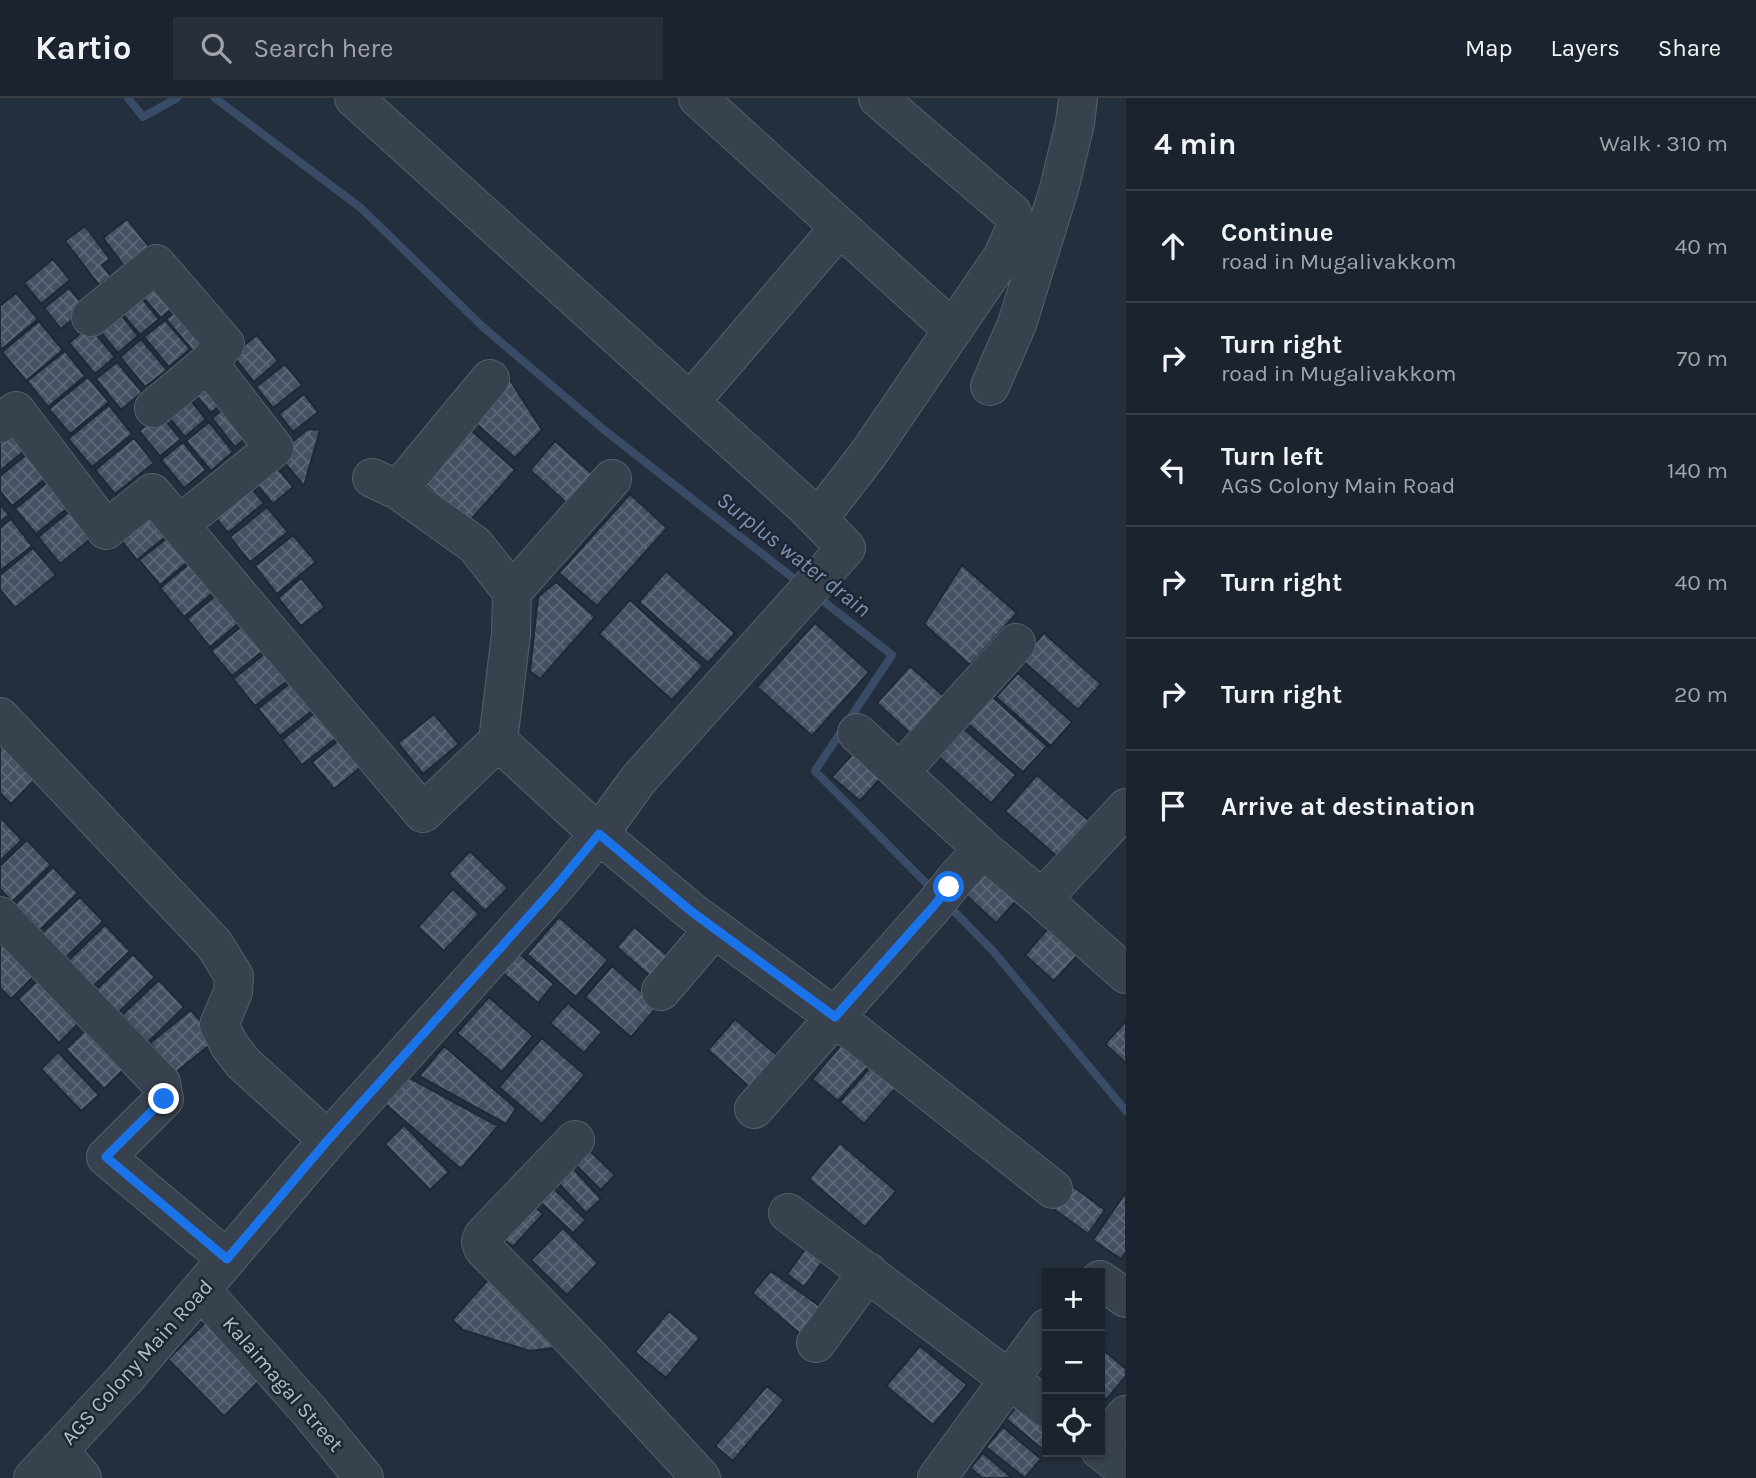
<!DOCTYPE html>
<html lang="en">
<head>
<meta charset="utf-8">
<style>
	:root { --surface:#1b232e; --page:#282f3a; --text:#f1f3f6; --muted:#a0a4aa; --line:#39404a }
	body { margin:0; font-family:Karla,sans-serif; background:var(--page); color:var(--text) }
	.controls { position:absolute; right:21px; bottom:21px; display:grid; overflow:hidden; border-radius:0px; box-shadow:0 2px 5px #0004 }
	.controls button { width:63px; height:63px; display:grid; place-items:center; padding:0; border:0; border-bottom:2px solid var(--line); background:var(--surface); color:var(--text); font:35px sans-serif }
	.stop { position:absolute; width:21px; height:21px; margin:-16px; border:5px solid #1a73e8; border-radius:50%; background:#fff }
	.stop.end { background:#1a73e8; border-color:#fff; box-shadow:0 2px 7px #0008 }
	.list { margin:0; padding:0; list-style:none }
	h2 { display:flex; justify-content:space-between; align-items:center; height:91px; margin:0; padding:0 28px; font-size:30px }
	h2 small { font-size:23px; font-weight:400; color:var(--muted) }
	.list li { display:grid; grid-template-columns:46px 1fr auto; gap:21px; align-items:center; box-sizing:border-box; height:112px; padding:0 28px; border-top:2px solid var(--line) }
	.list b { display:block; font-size:26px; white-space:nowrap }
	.list p { margin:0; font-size:23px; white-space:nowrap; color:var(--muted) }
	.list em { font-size:23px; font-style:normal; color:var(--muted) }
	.icon { flex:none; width:38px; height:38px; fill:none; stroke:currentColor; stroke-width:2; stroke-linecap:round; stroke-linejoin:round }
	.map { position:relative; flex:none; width:1126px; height:1380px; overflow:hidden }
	header { display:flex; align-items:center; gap:42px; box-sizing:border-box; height:98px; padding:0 35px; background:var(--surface); border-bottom:2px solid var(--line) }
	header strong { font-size:33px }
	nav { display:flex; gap:38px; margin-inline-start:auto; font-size:24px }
	.search { width:490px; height:63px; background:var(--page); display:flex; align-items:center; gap:18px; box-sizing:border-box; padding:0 24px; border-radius:0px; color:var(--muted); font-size:26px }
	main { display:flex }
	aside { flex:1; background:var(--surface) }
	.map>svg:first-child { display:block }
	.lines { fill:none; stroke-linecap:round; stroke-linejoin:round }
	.stream { stroke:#394c67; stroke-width:8 }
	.building { fill:url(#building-cross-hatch); stroke:#1f2835; stroke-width:2 }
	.minor-casing { stroke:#565f6c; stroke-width:40 }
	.minor { stroke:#38414e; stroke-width:38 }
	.route { stroke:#1a73e8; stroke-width:9 }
	.labels { text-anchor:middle; stroke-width:5; stroke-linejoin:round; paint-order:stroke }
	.street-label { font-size:21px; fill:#b4bcc9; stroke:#1d2633 }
	.water-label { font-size:23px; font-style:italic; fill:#7c92b1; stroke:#1d2633 }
</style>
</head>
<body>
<header>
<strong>Kartio</strong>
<div class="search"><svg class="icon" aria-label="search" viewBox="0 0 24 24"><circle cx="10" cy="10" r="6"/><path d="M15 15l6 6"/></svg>Search here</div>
<nav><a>Map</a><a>Layers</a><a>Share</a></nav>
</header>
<main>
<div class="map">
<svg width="1126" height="1380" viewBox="0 0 1126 1380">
	<defs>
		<pattern id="building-cross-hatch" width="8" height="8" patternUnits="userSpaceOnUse" patternTransform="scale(1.75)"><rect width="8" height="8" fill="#455162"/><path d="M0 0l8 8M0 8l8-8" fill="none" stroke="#5d6877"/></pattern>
	</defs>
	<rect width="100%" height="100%" fill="#242f3e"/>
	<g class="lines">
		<path class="stream" d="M128,0L143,19L177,0
			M215,0L361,110L483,229L603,331L802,487
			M818,499L892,557L815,673L933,792
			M947,806L993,853L1126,1013"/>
	</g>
	<path class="building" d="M127,121L150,150L125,169L103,140Z
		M85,128L110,161L102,167L111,178L99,187L65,143Z
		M53,161L70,182L41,206L24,185Z
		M159,172L183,201L161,220L136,191Z
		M69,190L86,210L61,231L44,210Z
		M136,193L159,221L140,237L117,209Z
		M16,195L38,221L2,251L0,249V208Z
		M187,204L213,236L193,253L166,221Z
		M114,208L138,238L118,255L93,225Z
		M165,222L190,251L169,269L144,239Z
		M39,223L63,252L26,283L2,254Z
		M89,228L115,259L95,276L69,245Z
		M257,237L278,263L254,284L232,257Z
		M141,241L167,272L145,289L120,259Z
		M65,253L85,278L48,309L27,283Z
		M117,264L142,294L121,312L96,281Z
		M285,266L302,287L273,310L256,289Z
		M88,279L109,304L70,336L49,311Z
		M508,279L542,332L515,360L471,321Z
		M187,287L231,298L211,315Z
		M183,293L206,321L185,339L162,311Z
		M304,296L318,314L293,334L279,316Z
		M234,303L257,331L235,349L212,320Z
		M109,307L132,336L92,369L68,341Z
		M160,316L181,341L160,358L139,333Z
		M209,324L233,354L211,373L186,343Z
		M0,330L29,349L0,373Z
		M308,331L320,332L304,388L277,356Z
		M471,332L515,372L468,425L424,385Z
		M134,340L154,365L115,396L95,372Z
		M555,343L598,381L572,410L530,372Z
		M183,344L206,372L184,390L161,362Z
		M32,352L51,376L12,408L0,393V378Z
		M272,363L293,389L273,406L251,380Z
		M55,378L76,403L36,436L15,411Z
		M246,384L264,405L228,435L210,412Z
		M630,396L667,430L597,508L559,475Z
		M0,406L9,417L0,424Z
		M155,406L175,431L137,462L117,437Z
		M76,408L98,435L60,466L38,439Z
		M267,409L288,434L250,464L230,439Z
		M11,421L32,448L0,473V430Z
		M176,433L196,457L160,487L139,462Z
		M293,437L316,464L277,496L255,468Z
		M33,450L56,477L15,510L0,491V477Z
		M196,460L220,489L184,519L160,490Z
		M962,467L1017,515L970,567L924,526Z
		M666,473L735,535L708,565L639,504Z
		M301,480L325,509L301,528L278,500Z
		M556,484L595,519L540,581L530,573L538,499Z
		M223,492L245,520L210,549L187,521Z
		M630,502L703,568L672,602L599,536Z
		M248,523L269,548L232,578L211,553Z
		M815,525L869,574L812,638L757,589Z
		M1044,535L1101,586L1078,612L1021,561Z
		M273,549L296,576L255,608L233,581Z
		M910,568L945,599L911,636L877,605Z
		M1018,575L1072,624L1051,648L996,599Z
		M296,580L318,608L280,638L258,611Z
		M989,596L1047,648L1023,674L965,623Z
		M318,612L339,638L302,667L282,642Z
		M434,616L459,646L423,676L398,645Z
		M964,631L1016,677L991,705L939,659Z
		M349,634L371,661L334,691L312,664Z
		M0,635L41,675L11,706L0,695Z
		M861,647L888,672L860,703L832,679Z
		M1037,677L1095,728L1063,764L1005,713Z
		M0,719L22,742L0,763Z
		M27,742L51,767L12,804L0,791V768Z
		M470,753L508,790L485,813L448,776Z
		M993,766L1024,794L996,825L966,797Z
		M53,769L78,795L40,832L15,806Z
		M453,791L479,816L444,853L418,829Z
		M80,799L103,823L65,860L42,835Z
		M559,819L608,862L576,899L527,856Z
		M1058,819L1088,846L1054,883L1025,857Z
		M105,827L130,853L92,889L68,863Z
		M634,829L668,858L650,878L617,849Z
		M0,841L35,877L11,901L0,890Z
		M514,851L554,886L538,905L497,870Z
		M133,856L155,879L118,915L96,892Z
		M612,868L658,908L631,939L585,899Z
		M38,882L79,925L59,945L18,901Z
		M159,882L184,909L148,944L122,917Z
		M489,899L533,938L502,974L457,935Z
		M568,905L602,934L584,955L550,925Z
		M191,912L216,942L175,975L150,945Z
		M735,921L780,960L753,992L708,952Z
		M1126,923V965L1105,946Z
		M87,931L125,970L104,991L66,951Z
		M542,940L585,977L542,1026L499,989Z
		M842,946L868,969L838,1003L812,981Z
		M444,948L516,1010L506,1026L419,978Z
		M58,954L99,997L81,1013L41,971Z
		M873,966L898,987L864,1026L840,1004Z
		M408,979L498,1028L461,1071L385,1006Z
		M404,1027L449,1074L430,1092L385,1046Z
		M582,1045L615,1077L601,1092L568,1059Z
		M840,1045L896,1093L865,1129L809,1081Z
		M569,1066L601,1101L586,1115L553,1079Z
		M1064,1082L1105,1112L1088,1136L1047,1106Z
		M548,1085L586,1122L573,1135L535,1099Z
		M1126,1094V1154L1121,1161L1093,1142Z
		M527,1101L543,1116L513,1149L496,1134Z
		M563,1130L598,1165L567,1197L531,1162Z
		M816,1137L833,1149L804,1189L787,1176Z
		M771,1173L832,1217L811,1245L752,1195Z
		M494,1175L567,1248L530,1253L463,1232L452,1222Z
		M669,1213L700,1240L666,1280L635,1254Z
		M207,1223L262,1280L224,1318L168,1261Z
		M920,1248L967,1287L933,1327L886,1288Z
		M1100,1249L1126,1271V1278L1106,1302L1100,1296Z
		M767,1288L784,1302L733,1363L715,1348Z
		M1024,1300L1047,1320V1352L1046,1354L1006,1321Z
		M1003,1329L1041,1361L1025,1380L986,1349Z
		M983,1355L1012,1380H982L970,1370Z"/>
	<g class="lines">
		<g class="minor-casing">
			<path id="minor" d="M698,0L953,232
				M91,219L156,166L225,246L208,265
				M990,288L1017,226L1059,91L1075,25L1078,0
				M690,304L840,129
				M154,310L208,265L274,350L179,427
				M0,325L16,313L106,432L152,395L423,715L498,643L511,536L512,494L475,447L398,392L372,380
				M398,392L490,281
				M818,421L869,355L1003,158L1016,129L1012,115L878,0
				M512,494L612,381
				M0,619L214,846L234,878L233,894L219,927L230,948L243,965L328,1042
				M857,635L983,751
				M498,643L599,736L692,814L835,919L932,810L958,778L983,751L1042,801L1126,876
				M900,674L1016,545
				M1042,801L1126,710
				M0,818L161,985L164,1001L106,1059L227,1161
				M661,893L714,831
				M754,1011L835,919L1053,1091
				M575,1042L483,1138L481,1144L483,1150L587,1256L701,1380
				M788,1115L1047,1310
				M1100,1182L1126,1200
				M201,1192L310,1314L364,1380
				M816,1245L868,1174
				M1100,1349L1126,1317
				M59,1352L82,1380
				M1100,1352L1126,1372
				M33,1380L124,1282L328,1042L555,789L599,736L638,682L846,450L806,409L354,0
				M937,1380L1047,1230"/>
		</g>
		<use href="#minor" class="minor"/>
	</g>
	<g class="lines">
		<path class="route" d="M164,1001L106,1059L227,1161L328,1042L555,789L599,736L692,814L835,919L932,810L949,789"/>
	</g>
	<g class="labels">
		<g class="street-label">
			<text transform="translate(137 1264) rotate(-48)" y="7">AGS Colony Main Road</text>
			<text transform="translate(283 1286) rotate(49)" y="7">Kalaimagal Street</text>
		</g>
		<g class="water-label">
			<text transform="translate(794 456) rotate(38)" y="8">Surplus water drain</text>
		</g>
	</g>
</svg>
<div class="controls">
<button>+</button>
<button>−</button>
<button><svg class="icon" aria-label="locate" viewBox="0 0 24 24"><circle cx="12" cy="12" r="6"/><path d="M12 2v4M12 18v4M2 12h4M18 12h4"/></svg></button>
</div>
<div class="stop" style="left:949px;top:789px"></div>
<div class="stop end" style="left:164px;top:1001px"></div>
</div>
<aside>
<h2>4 min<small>Walk · 310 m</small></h2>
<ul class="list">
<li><svg class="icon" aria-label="ahead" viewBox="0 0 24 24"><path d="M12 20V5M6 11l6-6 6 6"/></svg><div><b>Continue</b><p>road in Mugalivakkom</p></div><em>40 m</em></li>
<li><svg class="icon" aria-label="right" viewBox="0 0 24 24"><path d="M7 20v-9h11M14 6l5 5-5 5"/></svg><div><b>Turn right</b><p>road in Mugalivakkom</p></div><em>70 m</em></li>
<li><svg class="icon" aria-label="left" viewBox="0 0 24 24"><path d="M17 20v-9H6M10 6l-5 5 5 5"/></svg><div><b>Turn left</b><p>AGS Colony Main Road</p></div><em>140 m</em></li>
<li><svg class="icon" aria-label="right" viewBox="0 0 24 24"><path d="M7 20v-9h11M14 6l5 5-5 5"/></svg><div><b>Turn right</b></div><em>40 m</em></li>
<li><svg class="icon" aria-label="right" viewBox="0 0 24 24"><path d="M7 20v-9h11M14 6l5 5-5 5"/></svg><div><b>Turn right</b></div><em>20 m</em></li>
<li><svg class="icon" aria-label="arrive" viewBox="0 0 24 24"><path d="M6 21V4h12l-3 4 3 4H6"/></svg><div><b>Arrive at destination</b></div></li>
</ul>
</aside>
</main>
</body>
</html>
